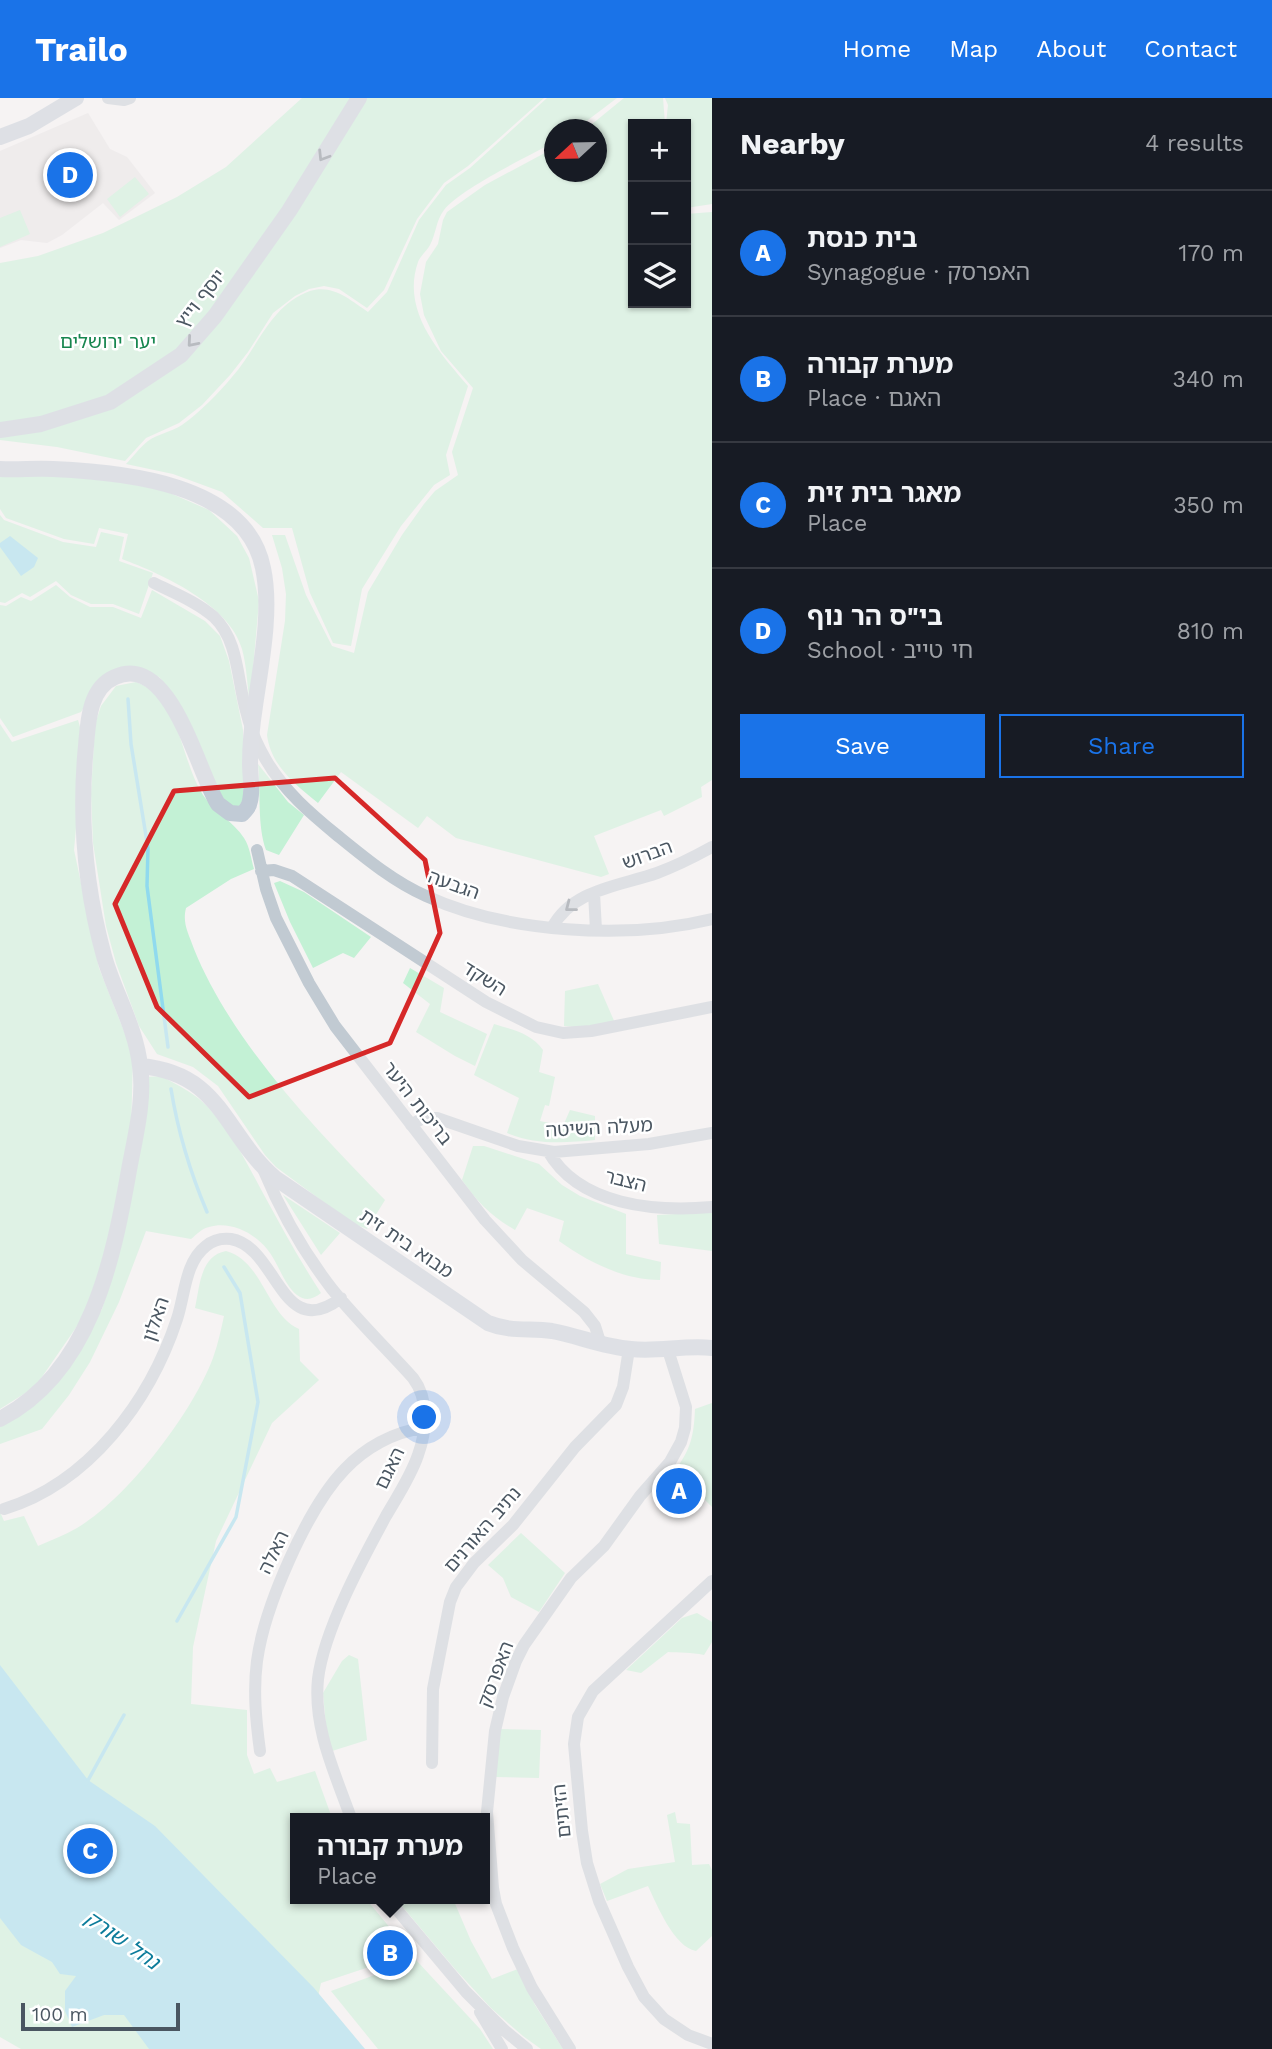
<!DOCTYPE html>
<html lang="en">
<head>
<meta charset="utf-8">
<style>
	:root { --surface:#171b24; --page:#20242c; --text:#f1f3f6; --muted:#9ea1a6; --line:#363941; --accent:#1a73e8 }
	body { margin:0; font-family:"Work Sans","Noto Sans Hebrew",sans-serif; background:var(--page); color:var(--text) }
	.controls { position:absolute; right:21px; top:21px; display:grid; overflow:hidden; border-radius:0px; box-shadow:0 2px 5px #0004 }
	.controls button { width:63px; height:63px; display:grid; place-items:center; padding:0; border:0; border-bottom:2px solid var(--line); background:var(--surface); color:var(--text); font:35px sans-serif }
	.compass { position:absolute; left:544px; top:21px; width:63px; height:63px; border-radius:50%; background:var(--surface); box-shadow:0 2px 5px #0004; rotate:248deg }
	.scale { position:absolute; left:21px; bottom:18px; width:159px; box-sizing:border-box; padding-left:7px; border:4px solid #4a5661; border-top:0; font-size:19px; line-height:24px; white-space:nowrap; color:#4a5661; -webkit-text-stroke:5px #fff; paint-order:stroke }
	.you { position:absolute; left:425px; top:1320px; width:24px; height:24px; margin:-18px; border:5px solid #fff; border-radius:50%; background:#1a73e8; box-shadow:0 0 0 10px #1a73e833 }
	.badge { display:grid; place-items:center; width:46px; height:46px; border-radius:50%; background:var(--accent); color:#fff; font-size:23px; font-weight:700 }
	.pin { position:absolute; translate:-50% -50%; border:4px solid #fff; box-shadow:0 2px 7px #0006 }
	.popup { position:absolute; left:290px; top:1715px; width:200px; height:91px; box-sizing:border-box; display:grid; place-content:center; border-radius:0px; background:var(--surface); filter:drop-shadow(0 2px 5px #0005); font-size:23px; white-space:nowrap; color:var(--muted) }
	.popup b { font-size:26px; color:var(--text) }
	.popup::after { content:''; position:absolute; left:50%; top:100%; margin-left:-14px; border:14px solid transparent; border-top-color:var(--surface) }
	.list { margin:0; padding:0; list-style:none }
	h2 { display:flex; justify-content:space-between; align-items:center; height:91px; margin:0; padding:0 28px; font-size:30px }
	h2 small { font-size:23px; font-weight:400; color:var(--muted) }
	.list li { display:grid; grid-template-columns:46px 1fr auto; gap:21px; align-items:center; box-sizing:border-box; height:126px; padding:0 28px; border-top:2px solid var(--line) }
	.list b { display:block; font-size:26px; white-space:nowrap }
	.list p { margin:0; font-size:23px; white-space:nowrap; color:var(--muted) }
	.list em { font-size:23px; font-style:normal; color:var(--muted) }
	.actions { display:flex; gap:14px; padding:21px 28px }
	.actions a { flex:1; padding:16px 0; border:2px solid var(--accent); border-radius:0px; text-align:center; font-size:24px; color:var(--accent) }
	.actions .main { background:var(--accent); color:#fff }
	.icon { flex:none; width:38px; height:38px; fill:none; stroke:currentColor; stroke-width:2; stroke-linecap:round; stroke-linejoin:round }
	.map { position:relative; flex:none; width:712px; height:1951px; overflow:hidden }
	header { display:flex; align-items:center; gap:42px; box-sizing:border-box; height:98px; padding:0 35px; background:var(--accent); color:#fff }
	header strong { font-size:33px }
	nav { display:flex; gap:38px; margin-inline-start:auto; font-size:24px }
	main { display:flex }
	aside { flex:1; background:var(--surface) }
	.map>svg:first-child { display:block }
	.education { fill:#e6e4e5 }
	.green { fill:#c3f1d5 }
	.water { fill:#90daee }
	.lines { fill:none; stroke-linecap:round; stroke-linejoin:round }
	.stream { stroke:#90daee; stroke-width:3.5 }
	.street { stroke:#c1cad2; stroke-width:12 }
	.secondary { stroke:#c1cbd6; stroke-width:16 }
	.oneway { stroke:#6e7984 }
	.oneway2 { stroke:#6e7983 }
	.marked { fill:none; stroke:#d62828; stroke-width:5; stroke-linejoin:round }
	.labels { text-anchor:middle; stroke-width:5; stroke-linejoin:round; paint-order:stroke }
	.street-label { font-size:19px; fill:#4a5661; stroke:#fff }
	.park-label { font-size:19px; fill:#17864f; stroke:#fff }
	.water-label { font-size:21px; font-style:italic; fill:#0c7c9b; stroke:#fff }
</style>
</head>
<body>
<header>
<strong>Trailo</strong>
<nav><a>Home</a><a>Map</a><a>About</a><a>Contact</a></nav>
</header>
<main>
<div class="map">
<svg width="712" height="1951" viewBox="0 0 712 1951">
	<rect width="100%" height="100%" fill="#f5f3f3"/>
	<path class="education" d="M88,15L110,51L127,59L155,95L119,122L103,105L62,137L47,145L21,142L0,150V53Z"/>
	<path class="green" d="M302,0H544L468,68L444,85L417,121L384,192L367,210L339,191L324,188L309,191L295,198L273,215L248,254L230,277L202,307L179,325L146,340L125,363L57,349L0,342V165L38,158L103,135L177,99L226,69Z
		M547,0H617L576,31L554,32V44C529,58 460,91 444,112C436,122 436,136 430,147C427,153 420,158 418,164C401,213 439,254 468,288L446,357L450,377L434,387L401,428L362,491L351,548L333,545L310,495L292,430H263L222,394L173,376L126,366C133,359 140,349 148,343C158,336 171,334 182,327C200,314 218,296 232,279C258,250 270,207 310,193C333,186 350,202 368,214L387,194L419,122L446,87L470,70Z
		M624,0H663L665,26H633V205H686V116L712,114V682L701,689L702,699L664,718L661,712L594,738L609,776L601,779L456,740L427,718L418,730L341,674L318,705C295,686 271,668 267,637L285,523L286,496L282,470L272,437H285L306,497L332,548L354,555L368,494L402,437L424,406L435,393L458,377L452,354L473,290L441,253L424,217L420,196L426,164L438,146L443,122L447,114L485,87L554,50V74H596V32L586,31Z
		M665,0H712V106L686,110V26H666L668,7Z
		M135,79L149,96L120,119L107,101Z
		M20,112L30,136L0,149V120Z
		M0,371L61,373L163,392L209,412L237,438L249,460L259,503L250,606C247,588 247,569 242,551C230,507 162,476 122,461L128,436L99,430L94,446L64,441L6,420L0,411Z
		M0,417L4,422L63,444L96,449L101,434L124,439L119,463L153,475L139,516L113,506H91L71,497L56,483L30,499L22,495L5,505L0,504Z
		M56,487L70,499L90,509H113L141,520L152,492L205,523L220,538L229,563L243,632V702L239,708L235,709L226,706L170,592L159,579L141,572L97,588L81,614L13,639L0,620V507L6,508L21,499L31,503Z
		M136,584C181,599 180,662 203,697C214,714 234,724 244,740C250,749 251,761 254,771L231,781L186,810C182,826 189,836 194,851C231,943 316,1032 385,1102L367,1131L352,1125L276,1069L265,1057L218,988L193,969L157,956L139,928L116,865L106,828L93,745L91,696L95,626L101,608L116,588Z
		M78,622L84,643L74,752L99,870L133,956L131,1037L105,1155L84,1218L35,1289L0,1311V626L12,644Z
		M258,666L288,704L304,717L279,757L266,752C257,727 261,694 258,666Z
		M280,783L304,794L371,839L354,860L343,855L313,870L290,824L274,785Z
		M410,870L444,890L440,914L487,936L475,968L455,958L416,934L430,906L403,885Z
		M598,886L615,925L584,930L564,928L565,893Z
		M494,926C513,932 531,935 543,952L539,974L555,979L549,1008L545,1007L540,1023L563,1028L570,1012L595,1018V1042C564,1045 536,1047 507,1035L519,1000L474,977Z
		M161,978C174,985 186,991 198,1000C228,1025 246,1064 264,1097C282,1130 300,1163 321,1195C313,1201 306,1204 297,1197C284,1187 278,1164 267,1151C253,1134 230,1123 209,1129C202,1130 196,1137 191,1141L146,1133L119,1204L90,1264L69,1297L42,1331L0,1346V1329L17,1319L78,1253L102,1211L113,1176L146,979Z
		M473,1048H484L539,1066L562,1087L580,1098L626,1116V1156L661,1164L660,1182C624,1182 588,1164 559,1143L564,1123L527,1110L515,1132C492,1119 477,1104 462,1082Z
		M283,1097L340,1135L321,1157Z
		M712,1114V1153L659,1146L657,1117Z
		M226,1153C263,1163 267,1217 299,1231L300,1263L319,1282L272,1325L216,1443L193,1549L191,1606L247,1612V1657L254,1676L270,1670L277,1684L315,1673L332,1720H296V1801H366L411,1855L321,1885L307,1951H21L0,1939V1414L4,1423L24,1418L38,1448C51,1442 65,1437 77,1430C127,1401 193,1314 213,1260C218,1246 221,1232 224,1218L195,1210C200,1188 200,1158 226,1153Z
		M712,1305V1409L675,1372C691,1352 694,1336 695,1311Z
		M521,1435L565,1475L539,1514L511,1499L503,1480L488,1467Z
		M697,1515L712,1524V1544L704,1557C691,1554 680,1555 668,1554L641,1575L626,1572L682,1520Z
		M349,1557L358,1561L367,1642L332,1653L326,1628L323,1595L342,1563Z
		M500,1631L541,1632L539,1680L495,1679Z
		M675,1714L677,1725L690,1726L692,1767L709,1766L712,1772V1838L696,1853C674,1849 657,1807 648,1788L607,1803L600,1786L628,1771L675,1764L667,1717Z
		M396,1801H453L471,1843L492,1881L518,1871L535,1907L563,1951H541L523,1938L491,1910L455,1871Z
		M416,1862L480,1931L493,1951H378L331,1893Z"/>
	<path class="water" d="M10,438L38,460L34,469L21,478L0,449V445Z
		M0,1567L88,1682L155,1728L314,1890L365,1951H149L124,1917H104L72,1929L65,1913V1893L76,1878L60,1876L52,1864L21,1847L0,1820Z"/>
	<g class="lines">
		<path class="stream" d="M128,601L131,646L148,750L147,788L168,949
			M171,991C178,1034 190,1074 207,1114
			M177,1523L236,1419L258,1304L240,1195L224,1169
			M86,1686L124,1617"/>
		<path class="street" d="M108,0L124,2L130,0
			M154,485C174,495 197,504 214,519C239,543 237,582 246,613C250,630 257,647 266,662C284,693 311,716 338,738C365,760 394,784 426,798C506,835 627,842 712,821
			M257,752L266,791L276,820L309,885L335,928L485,1122L522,1162L584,1214L595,1228L601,1247
			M261,773L274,772L292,778L486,904L536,929L563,935L591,933L712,909
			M594,795L596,832
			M552,830C572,791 620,788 657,775C676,768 694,759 712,749
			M411,1027L423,1020H437L518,1048L554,1054L649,1046L712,1035
			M548,1053C579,1108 656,1114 712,1109
			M264,1073C281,1114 305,1156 332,1191C357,1222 386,1250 413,1280C429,1301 427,1332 418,1357C411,1378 397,1399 386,1418C362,1462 324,1532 318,1581C313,1630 335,1675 351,1720
			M4,1411C89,1385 150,1303 177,1221C185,1197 185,1164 206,1148C213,1142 222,1140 231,1141C278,1149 281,1246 341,1200
			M712,1483L593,1593L578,1619L574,1646L582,1733L587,1765L599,1803L628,1869L644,1899L664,1921L688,1937L712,1946
			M260,1653C256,1623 253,1593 257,1563C264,1510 307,1410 345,1371C365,1350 393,1334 423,1330
			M432,1665L433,1591L450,1504L456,1489L474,1465L513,1427L575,1349L616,1307L623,1289L629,1251
			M388,1801L466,1894L504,1932L527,1951
			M480,1914L502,1951
			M570,1951L532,1890L513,1850L496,1806L493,1790L487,1714L495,1633L503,1599L516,1563L524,1547L571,1480L604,1448L640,1398L670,1364L681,1344L685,1330L686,1309L668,1252"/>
		<path class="secondary" d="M0,39L29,28L76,0
			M0,332L41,326L110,304L181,257L215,218L289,113L359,0
			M0,371C18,372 35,370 53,371C123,374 246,385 263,470C272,512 261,566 255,608C252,627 250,646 250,666C250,678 253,691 250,703C249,709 246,712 242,716L230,715L218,706C197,673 171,554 115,579C89,590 88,624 86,648C79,719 85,789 104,858C114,894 136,929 140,968C145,1002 135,1039 129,1072C113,1163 90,1275 0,1321
			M140,968C222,975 223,1035 275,1080L488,1225C510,1234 529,1230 552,1233C579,1238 603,1249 631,1251C658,1254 685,1247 712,1250"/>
	</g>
	<defs><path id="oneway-chevron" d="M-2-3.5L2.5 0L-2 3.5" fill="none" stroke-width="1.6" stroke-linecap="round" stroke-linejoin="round" transform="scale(1.75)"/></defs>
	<g class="oneway">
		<use href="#oneway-chevron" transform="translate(323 58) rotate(122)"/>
		<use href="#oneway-chevron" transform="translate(192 244) rotate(131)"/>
	</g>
	<use class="oneway2" href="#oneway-chevron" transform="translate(570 809) rotate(142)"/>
	<path d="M0 0H712V1951H0ZM335,680L425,762L440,835L390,945L249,999L157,909L115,806L174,693Z" fill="#f5f3f3" fill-opacity=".55" fill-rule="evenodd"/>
	<path class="marked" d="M335,680L425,762L440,835L390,945L249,999L157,909L115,806L174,693Z"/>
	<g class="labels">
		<g class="street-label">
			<text transform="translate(200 200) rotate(-52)" y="7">יוסף וייץ</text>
			<text transform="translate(647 756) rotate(-20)" y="7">הברוש</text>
			<text transform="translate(454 786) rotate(20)" y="7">הגבעה</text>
			<text transform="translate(485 880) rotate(32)" y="7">השקד</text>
			<text transform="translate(418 1005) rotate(52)" y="7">בריכות היער</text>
			<text transform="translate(599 1029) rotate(-3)" y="7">מעלה השיטה</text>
			<text transform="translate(626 1082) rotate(14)" y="7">הצבר</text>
			<text transform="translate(407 1145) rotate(34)" y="7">מבוא בית זית</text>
			<text transform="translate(155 1221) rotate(-71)" y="7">האלון</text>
			<text transform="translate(389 1370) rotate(-64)" y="7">האגם</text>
			<text transform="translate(482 1431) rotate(-49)" y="7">נתיב האורנים</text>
			<text transform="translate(273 1454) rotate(-64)" y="7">האלה</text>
			<text transform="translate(495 1576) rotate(-69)" y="7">האפרסק</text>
			<text transform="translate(561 1713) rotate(-96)" y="7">הזיתים</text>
		</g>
		<g class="park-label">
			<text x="108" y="250">יער ירושלים</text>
		</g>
		<g class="water-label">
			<text transform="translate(122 1842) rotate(35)" y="7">נחל שורק</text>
		</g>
	</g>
</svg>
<div class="controls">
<button>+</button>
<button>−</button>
<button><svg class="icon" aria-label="layers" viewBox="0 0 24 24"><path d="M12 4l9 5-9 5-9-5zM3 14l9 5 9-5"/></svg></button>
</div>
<svg class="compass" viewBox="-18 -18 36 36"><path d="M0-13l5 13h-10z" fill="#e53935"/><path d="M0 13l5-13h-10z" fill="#9ea1a6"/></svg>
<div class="scale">100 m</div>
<div class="you"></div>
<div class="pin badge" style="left:679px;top:1393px">A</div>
<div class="pin badge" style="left:390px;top:1855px">B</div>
<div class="popup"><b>מערת קבורה</b>Place</div>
<div class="pin badge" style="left:90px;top:1753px">C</div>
<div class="pin badge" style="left:70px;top:77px">D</div>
</div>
<aside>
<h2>Nearby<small>4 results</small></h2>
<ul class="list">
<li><span class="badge">A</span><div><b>בית כנסת</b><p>Synagogue · האפרסק</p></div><em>170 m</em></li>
<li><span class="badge">B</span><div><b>מערת קבורה</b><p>Place · האגם</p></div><em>340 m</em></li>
<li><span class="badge">C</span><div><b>מאגר בית זית</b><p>Place</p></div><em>350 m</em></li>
<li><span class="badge">D</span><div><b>בי&quot;ס הר נוף</b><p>School · חי טייב</p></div><em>810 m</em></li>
</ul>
<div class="actions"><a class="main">Save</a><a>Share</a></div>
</aside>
</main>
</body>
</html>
